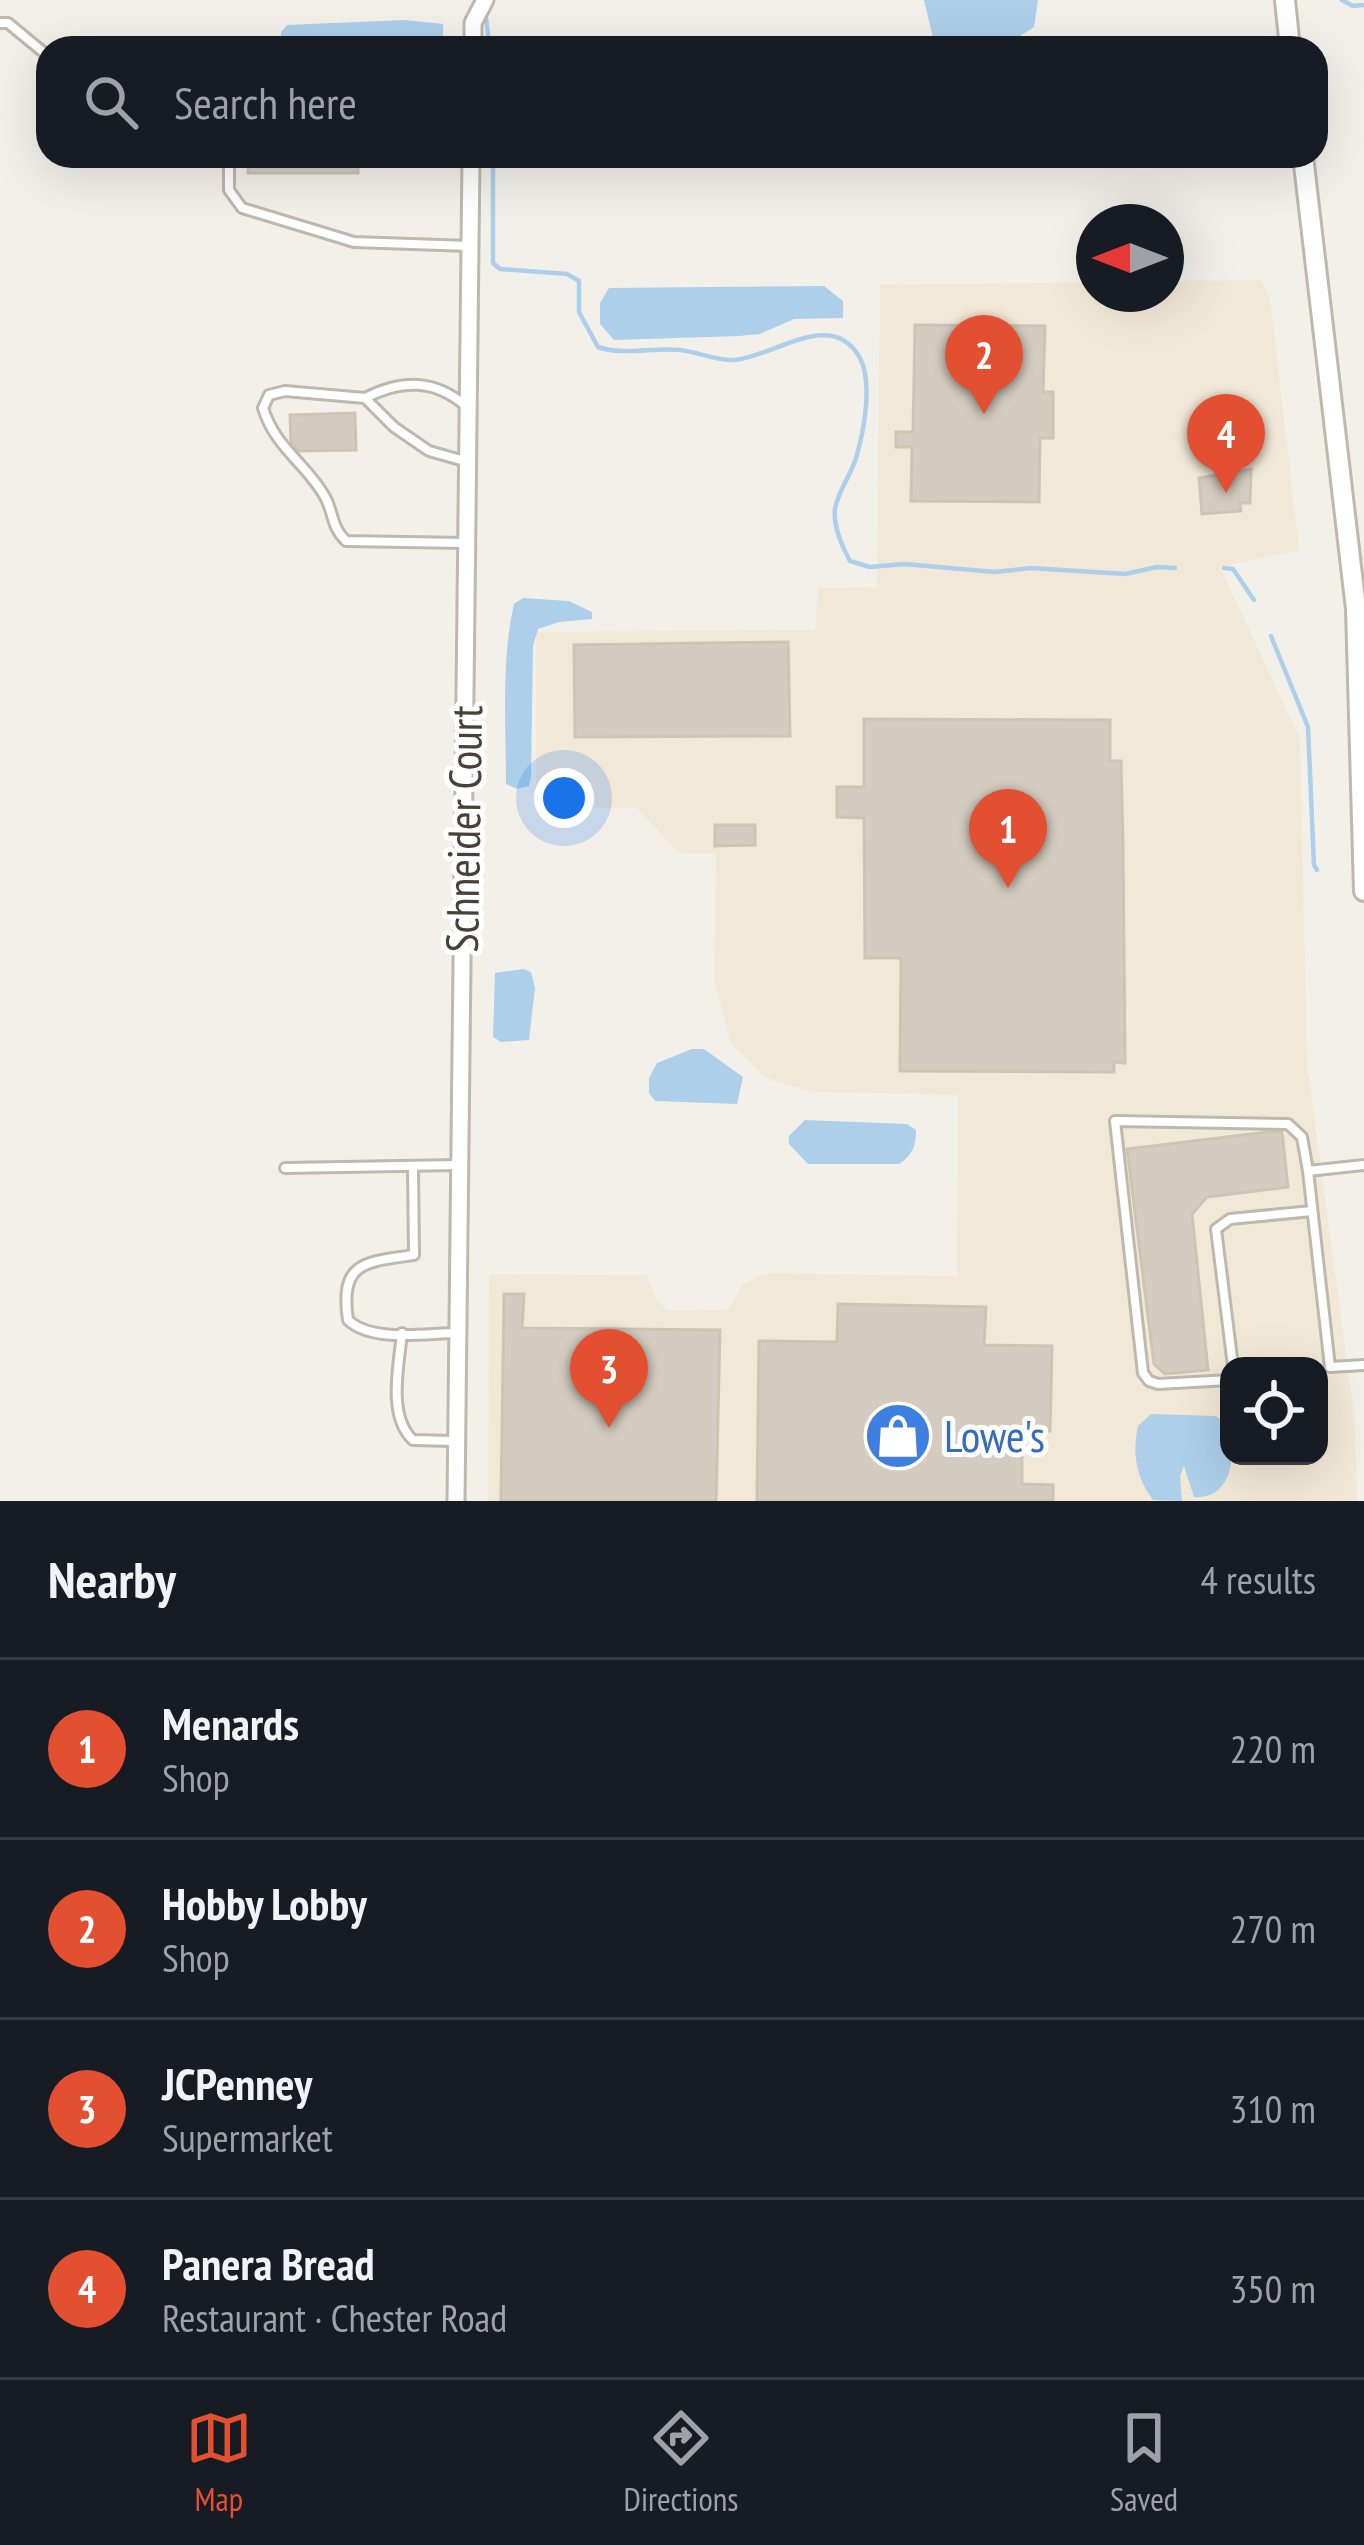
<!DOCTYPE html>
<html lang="en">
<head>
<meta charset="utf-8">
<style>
	:root { --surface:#171b24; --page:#242831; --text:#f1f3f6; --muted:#9ea1a6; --line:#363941; --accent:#e34f31 }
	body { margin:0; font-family:"PT Sans Narrow",sans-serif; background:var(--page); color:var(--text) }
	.controls { position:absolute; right:36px; bottom:36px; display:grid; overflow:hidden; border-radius:24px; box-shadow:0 12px 48px #0002 }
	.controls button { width:108px; height:108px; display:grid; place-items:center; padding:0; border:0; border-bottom:3px solid var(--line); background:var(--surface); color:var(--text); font:60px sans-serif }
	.compass { position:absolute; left:1076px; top:204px; width:108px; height:108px; border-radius:50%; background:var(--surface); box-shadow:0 12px 48px #0002; rotate:270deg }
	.you { position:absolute; left:564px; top:798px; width:42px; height:42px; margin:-30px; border:9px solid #fff; border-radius:50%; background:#1a73e8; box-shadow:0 0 0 18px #1a73e833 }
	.badge { display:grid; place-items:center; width:78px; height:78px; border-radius:50%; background:var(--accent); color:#fff; font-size:39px; font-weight:700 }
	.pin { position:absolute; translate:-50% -99px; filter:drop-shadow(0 3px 6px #0008) }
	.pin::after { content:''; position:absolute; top:63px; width:42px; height:36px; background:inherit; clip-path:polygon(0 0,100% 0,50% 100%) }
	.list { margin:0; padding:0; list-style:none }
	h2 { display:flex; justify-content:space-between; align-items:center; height:156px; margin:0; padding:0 48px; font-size:51px }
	h2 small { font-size:39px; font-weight:400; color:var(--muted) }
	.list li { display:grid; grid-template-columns:78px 1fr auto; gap:36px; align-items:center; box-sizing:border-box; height:180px; padding:0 48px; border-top:3px solid var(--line) }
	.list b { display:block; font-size:45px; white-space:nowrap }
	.list p { margin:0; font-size:39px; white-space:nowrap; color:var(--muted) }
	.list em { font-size:39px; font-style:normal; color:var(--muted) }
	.icon { flex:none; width:66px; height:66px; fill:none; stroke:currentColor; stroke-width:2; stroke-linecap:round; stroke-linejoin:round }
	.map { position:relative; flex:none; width:1364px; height:1501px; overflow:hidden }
	.search { position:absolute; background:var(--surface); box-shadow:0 12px 48px #0002; left:36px; right:36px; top:36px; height:132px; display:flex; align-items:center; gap:30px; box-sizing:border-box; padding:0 42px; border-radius:36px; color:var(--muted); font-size:45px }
	.sheet { height:876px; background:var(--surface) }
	nav { display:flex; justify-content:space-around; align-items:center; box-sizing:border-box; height:168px; border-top:3px solid var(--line); background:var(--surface); font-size:33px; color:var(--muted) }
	nav a { display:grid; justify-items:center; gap:6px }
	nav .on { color:var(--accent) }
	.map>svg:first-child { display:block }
	.commercial { fill:#f2e8d7; fill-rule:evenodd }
	.water { fill:#adcfe9 }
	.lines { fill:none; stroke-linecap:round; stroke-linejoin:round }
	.stream { stroke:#adcfe9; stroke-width:4.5 }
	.building { fill:#d4ccc0; stroke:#cec4b4; stroke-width:3 }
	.service-casing { stroke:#beb8ad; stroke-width:14 }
	.minor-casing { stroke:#beb8ad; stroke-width:21 }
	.tertiary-casing { stroke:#beb8ad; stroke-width:24 }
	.service { stroke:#fff; stroke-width:8 }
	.minor { stroke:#fff; stroke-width:15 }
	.tertiary { stroke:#fff; stroke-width:18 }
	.labels { text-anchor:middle; stroke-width:10; stroke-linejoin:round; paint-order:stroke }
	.street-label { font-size:45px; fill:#464139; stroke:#fff }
	.shop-label { font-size:45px; fill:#366cbe; stroke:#fff; text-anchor:start }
</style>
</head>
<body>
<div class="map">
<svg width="1364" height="1501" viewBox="0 0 1364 1501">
	<rect width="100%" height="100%" fill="#f3f0ea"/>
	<path class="commercial" d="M1261,280L1270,298L1299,550L1220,567L1300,739L1307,1064L1355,1421L1357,1501H488L489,1274L646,1275L657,1300L668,1311L728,1310L742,1285L765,1273L957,1276L958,1095L814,1092L765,1078L731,1043L714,979L716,854H686L676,850L637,808L536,807V632L815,630L818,588L877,587L880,285L1094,282V294H1166V281ZM1229,1366H1319V1456H1229Z"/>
	<path class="water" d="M924,0H1038L1034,27C1005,48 968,57 934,42Z
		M405,20L443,24V48H280L281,32L287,25Z
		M824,286L843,301V318L794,319L760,334L739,336L614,340L600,324V303L609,288Z
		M523,598L569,601L592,612V619L559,622L538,629L533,646L531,777L529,786L517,789L506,784C506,726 501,661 514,604Z
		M523,969L531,972L535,988L529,1040L501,1042L493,1037L495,973Z
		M692,1049H704L743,1077L737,1104L655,1101L649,1093V1078L657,1063Z
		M805,1120L907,1124L916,1130C916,1146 912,1156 899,1164H808L789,1144V1136Z
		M1151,1414L1216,1416C1241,1434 1238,1501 1194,1497L1184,1466L1180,1476L1182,1501L1153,1500C1136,1477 1132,1454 1138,1426Z"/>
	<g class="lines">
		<path class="stream" d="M1342,0L1353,6L1364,5
			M485,12L490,48
			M493,156V263L500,269L567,274L579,281V312L598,347C626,356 652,347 680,350C698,352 717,361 734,360C774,357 832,307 860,358C873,383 864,431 856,458C851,475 838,491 835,509C833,527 842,546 850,561L870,567L904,564L995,572L1031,568L1125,574L1157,567L1175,568
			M1224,568L1233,569L1254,600
			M1271,636L1308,727L1314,865L1317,870"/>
	</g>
	<path class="building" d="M248,156H358V173H248Z
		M915,325L1045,326L1043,392H1053V438H1040L1039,502L911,501L912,447H896V432H913Z
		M355,413L356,450L299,451L291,442L290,415Z
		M1251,469L1250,503H1240L1241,511L1202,514L1199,478Z
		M788,642L790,736L575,737L574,645Z
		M864,719L1110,720V761H1121L1123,847L1125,1063L1114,1062V1072L900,1071L901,958H865L864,818L837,817V787H864Z
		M715,825H755V845L715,846Z
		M1268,1132H1282L1288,1187L1207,1197L1192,1214L1208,1370L1165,1374L1154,1364L1127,1149Z
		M504,1294H524L522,1328L720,1330L716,1501H501Z
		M838,1304L986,1307L984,1345L1052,1346L1050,1431H1022V1484L1053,1485V1501H757L759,1341L837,1342Z"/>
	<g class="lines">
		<g class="service-casing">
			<path id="service" d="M0,23H8L48,56
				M229,156V190L242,208L354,242L469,246
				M365,398C402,379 435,379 467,407
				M465,543L346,541C331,527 334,513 325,497C307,464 275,448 263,408L269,395L285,391L365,398L394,427L429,451L468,462
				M1364,1165L1308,1171L1330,1367L1364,1365
				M413,1167L414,1255C366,1262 339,1261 348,1320C372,1343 426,1333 457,1333
				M285,1168L458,1165
				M402,1333C399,1365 387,1416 413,1440L455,1441
				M1233,1366L1216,1229L1230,1219L1312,1211
				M1229,1380L1158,1384L1149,1381L1143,1373L1115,1121L1288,1124L1302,1137L1308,1171"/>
		</g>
		<g class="minor-casing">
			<path id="minor" d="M473,48V23L485,0
				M456,1501L471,156"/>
		</g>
		<g class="tertiary-casing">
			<path id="tertiary" d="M1285,0L1290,48
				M1303,156L1356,609L1364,891"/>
		</g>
		<use href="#service" class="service"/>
		<use href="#minor" class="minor"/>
		<use href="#tertiary" class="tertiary"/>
	</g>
	<defs>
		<g id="shop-disc" transform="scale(3.45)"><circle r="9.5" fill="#3f7fe0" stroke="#fff"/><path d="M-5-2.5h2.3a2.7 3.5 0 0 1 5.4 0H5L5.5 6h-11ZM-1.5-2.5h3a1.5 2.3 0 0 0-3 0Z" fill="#fff"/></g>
	</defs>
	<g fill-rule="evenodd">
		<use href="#shop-disc" x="898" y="1436"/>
	</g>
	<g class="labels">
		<g class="street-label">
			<text transform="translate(464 829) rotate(-89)" y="16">Schneider Court</text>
		</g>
		<g class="shop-label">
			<text x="944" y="1452">Lowe's</text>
		</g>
	</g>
</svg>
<div class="controls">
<button><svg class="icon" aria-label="locate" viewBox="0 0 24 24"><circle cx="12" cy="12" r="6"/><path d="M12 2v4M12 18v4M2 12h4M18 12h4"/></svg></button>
</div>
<svg class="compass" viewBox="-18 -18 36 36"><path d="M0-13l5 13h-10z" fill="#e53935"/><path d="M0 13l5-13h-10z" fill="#9ea1a6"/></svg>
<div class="you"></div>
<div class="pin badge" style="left:1008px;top:888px">1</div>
<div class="pin badge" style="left:984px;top:414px">2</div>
<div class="pin badge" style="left:609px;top:1428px">3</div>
<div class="pin badge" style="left:1226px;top:493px">4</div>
<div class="search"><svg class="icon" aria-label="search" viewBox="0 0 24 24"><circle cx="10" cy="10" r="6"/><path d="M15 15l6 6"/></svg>Search here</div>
</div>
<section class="sheet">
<h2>Nearby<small>4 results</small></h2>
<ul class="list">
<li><span class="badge">1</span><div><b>Menards</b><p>Shop</p></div><em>220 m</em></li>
<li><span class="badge">2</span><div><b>Hobby Lobby</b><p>Shop</p></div><em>270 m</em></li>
<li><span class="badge">3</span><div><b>JCPenney</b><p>Supermarket</p></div><em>310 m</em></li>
<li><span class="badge">4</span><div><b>Panera Bread</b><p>Restaurant · Chester Road</p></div><em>350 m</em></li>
</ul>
</section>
<nav>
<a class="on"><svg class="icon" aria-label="map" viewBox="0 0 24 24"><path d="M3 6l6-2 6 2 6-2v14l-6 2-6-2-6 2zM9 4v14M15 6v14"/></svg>Map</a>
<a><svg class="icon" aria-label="directions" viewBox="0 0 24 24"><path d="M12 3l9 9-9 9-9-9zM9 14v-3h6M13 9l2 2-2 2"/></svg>Directions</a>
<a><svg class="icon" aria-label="saved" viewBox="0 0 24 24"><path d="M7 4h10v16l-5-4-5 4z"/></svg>Saved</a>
</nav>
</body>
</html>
